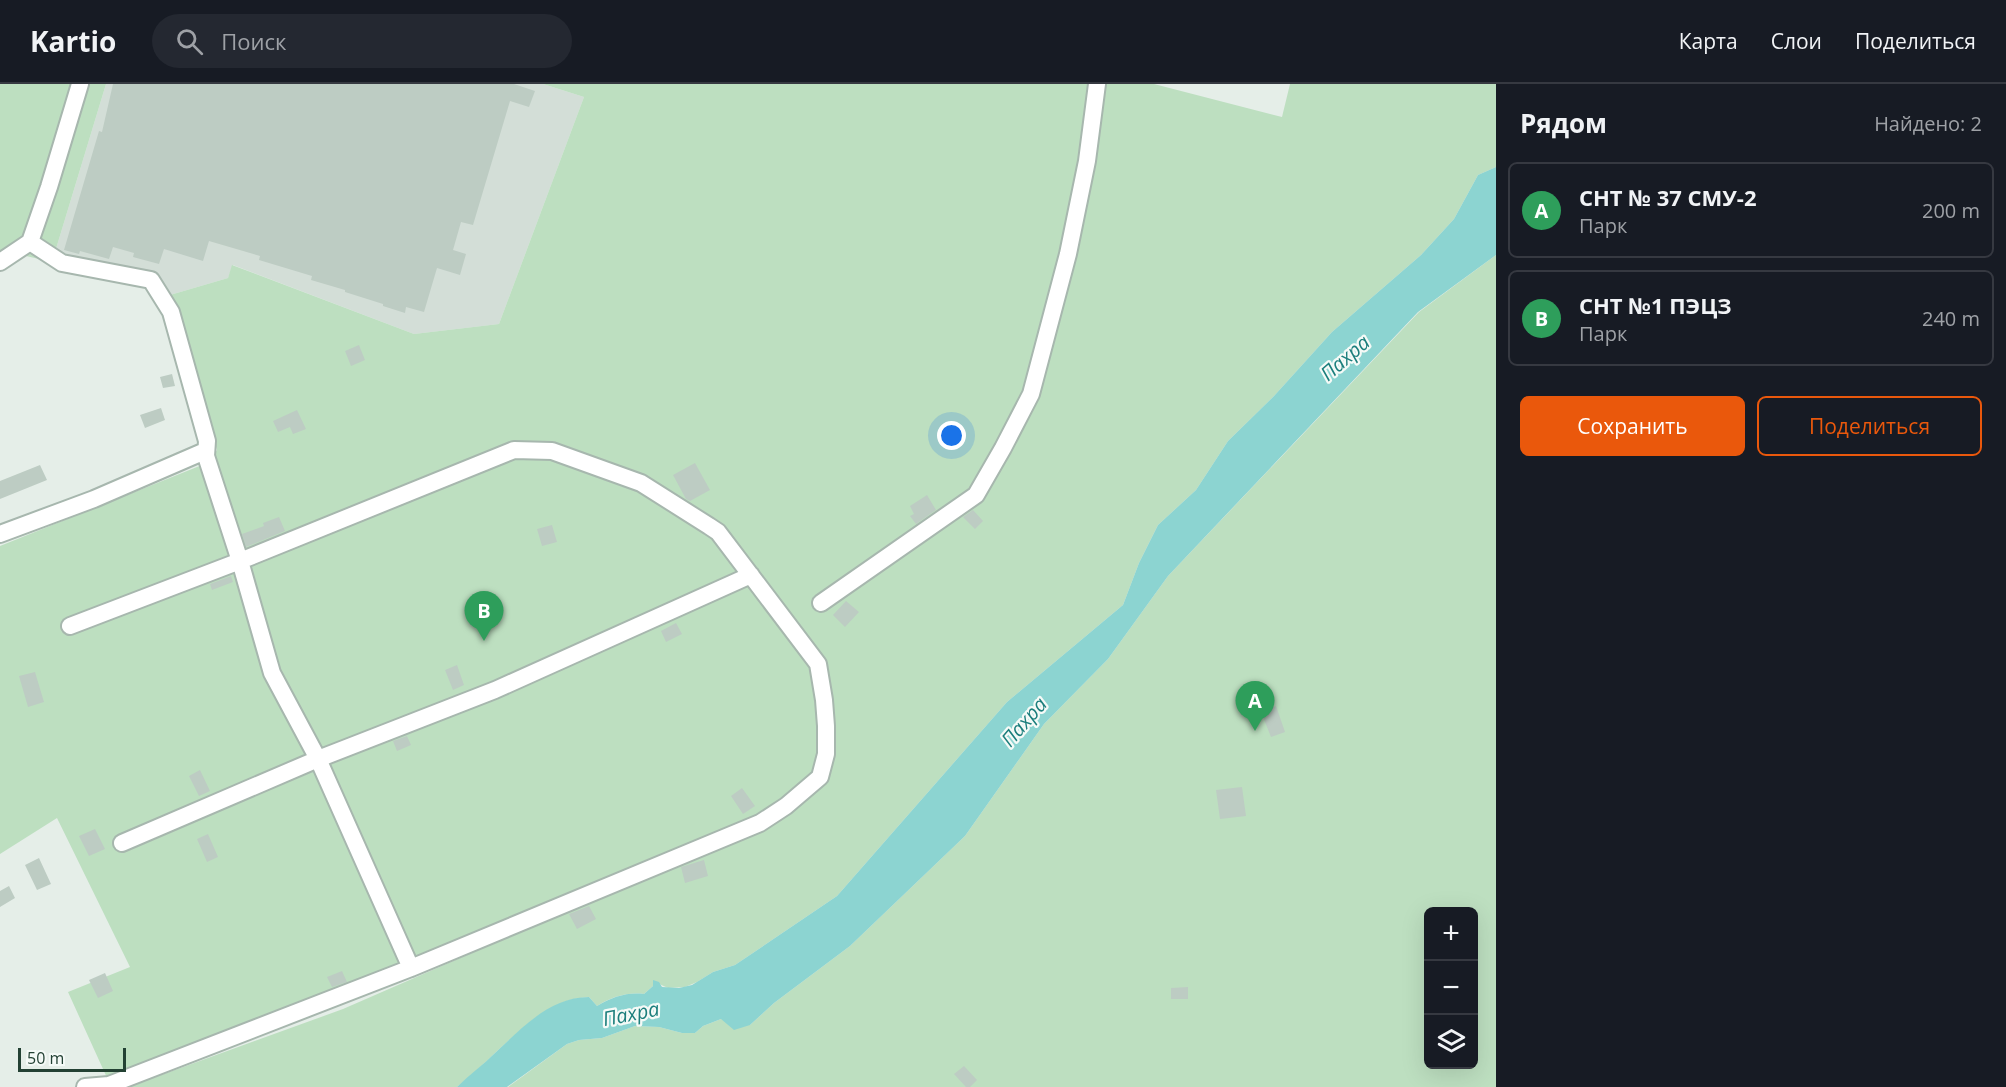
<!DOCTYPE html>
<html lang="ru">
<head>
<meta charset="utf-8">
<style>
	:root { --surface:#171b24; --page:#242831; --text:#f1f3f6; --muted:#9ea1a6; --line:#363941; --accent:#ea580c }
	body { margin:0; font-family:"Open Sans",sans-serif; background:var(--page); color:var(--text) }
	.controls { position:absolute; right:18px; bottom:18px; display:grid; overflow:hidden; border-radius:9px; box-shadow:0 6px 24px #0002 }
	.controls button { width:54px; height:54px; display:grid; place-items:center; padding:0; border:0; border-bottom:2px solid var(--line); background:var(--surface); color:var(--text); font:30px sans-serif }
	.scale { position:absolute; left:18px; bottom:15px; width:108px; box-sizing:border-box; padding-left:6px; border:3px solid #234133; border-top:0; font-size:16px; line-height:21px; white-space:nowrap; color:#234133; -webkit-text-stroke:4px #f5faf7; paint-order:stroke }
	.you { position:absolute; left:952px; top:352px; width:21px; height:21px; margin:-15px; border:4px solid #fff; border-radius:50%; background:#1a73e8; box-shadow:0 0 0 9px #1a73e833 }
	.badge { display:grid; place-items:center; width:39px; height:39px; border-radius:50%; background:var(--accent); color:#fff; font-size:20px; font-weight:700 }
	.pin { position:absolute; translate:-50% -50px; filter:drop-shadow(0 2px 3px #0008) }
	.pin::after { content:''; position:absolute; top:32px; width:21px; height:18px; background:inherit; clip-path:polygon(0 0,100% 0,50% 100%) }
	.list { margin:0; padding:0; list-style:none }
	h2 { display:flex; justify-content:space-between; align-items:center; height:78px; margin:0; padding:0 24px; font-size:26px }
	h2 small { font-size:20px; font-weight:400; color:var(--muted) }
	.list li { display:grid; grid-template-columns:39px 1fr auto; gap:18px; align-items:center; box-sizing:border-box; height:96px; margin:0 12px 12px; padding:0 12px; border:2px solid var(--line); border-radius:9px }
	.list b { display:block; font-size:22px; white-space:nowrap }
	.list p { margin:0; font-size:20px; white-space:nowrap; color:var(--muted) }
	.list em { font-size:20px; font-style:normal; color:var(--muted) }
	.actions { display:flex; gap:12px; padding:18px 24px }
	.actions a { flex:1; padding:14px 0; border:2px solid var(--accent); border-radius:9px; text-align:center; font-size:21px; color:var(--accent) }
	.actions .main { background:var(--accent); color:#fff }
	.icon { flex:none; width:33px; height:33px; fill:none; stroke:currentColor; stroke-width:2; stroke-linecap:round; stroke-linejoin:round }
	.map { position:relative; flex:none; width:1496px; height:1003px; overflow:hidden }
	header { display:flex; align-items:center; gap:36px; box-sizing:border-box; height:84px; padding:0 30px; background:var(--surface); border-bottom:2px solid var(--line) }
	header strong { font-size:28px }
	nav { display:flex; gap:33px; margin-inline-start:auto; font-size:21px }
	.search { width:420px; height:54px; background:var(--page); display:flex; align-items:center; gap:15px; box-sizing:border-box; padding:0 21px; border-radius:33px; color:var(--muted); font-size:22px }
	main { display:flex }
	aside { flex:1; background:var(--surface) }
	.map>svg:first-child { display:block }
	.built { fill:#d3ded7 }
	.green { fill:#bddfc0; fill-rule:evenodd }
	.water { fill:#8cd4d1 }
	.building { fill:#bdccc3 }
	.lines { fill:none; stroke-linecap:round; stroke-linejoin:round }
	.minor-casing { stroke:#a7b7ae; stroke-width:20 }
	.minor { stroke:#fff; stroke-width:16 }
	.labels { text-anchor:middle; stroke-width:4.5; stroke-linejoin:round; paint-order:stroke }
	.water-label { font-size:20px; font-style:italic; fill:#1b7e7c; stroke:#f5faf7 }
</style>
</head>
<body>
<header>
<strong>Kartio</strong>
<div class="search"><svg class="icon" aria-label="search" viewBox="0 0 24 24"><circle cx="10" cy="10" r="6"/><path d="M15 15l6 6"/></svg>Поиск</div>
<nav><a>Карта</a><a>Слои</a><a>Поделиться</a></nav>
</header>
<main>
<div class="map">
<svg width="1496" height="1003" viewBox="0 0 1496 1003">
	<rect width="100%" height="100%" fill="#e5eee8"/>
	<path class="built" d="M106,0H543L584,13L499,240L414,250L233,181L228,194L170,211L153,193L52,178Z"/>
	<path class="green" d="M0,0H106L52,178L0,166Z
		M543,0H1154L1282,33L1290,0H1496V83L1478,91L1454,135L1421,171L1332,248L1274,312L1228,357L1196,406L1158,441L1139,479L1123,521L1007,618L837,812L735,881L713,888L697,898L685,903L668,904L653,897V902L644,910C627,908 611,913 597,922L589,913C549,915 523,944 495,969C483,981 470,992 457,1003H119L131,1002L343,925L543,838L108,996L68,908L130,883L57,734L0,770V462L207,379L217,366L170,211L228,194L232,181L414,250L499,240L584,13Z
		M1496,171V1003H508L567,960L579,956L602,954L635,942L659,943L682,949H695L703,942L721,935L750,941L774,919L850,862L965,752L1044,640L1108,575L1168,492L1419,228ZM1428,828H1474V980H1428Z"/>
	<path class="water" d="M1496,83V171L1418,228L1168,492L1108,575L1044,640L965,752L850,862L774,919L750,941L734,946L721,935L703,942L695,949H682L659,943L635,942L602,954L579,956L567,960L507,1003H457C469,991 483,981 495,969C522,944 550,913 589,913L597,922C612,913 627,908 644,910L653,902V896L659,898L662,903L679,904L692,901L713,888L735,881L837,812L1007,618L1123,521L1139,479L1158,441L1196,406L1228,357L1274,312L1332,248L1421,171L1454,135L1478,91Z"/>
	<path class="building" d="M113,0H514L535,7L529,23L510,17L473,141L461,138L453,166L466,170L460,191L437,184L424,228L406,223L405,229L383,222V220L345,208V206L311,196L312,192L259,176L260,172L209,157L203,177L164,165L159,180L133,173L134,169L113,163L109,175L80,167L79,170L64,166L99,47L102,48Z
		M359,261L365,276L351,282L345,267Z
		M172,290L175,302L163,304L160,293Z
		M161,324L165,336L145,344L140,331Z
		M297,326L306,345L293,350L290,343L278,348L273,337Z
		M695,379L710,406L690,417L686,415L673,391Z
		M40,381L47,396L0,415V397Z
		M927,411L936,426L916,440L910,432L914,430L910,422Z
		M973,426L983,437L975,445L963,433Z
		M279,433L285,447L246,463L242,450L264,442L263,439Z
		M552,441L557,458L542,462L537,445Z
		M231,492L233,498L212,506L210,500Z
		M846,517L859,528L845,543L833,531Z
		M676,539L682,550L666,558L661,547Z
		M457,581L464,601L453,606L445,586Z
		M35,588L44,618L28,623L19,592Z
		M1276,622L1285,648L1271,653L1261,628Z
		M407,652L411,661L397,667L393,657Z
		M200,686L210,707L199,712L189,692Z
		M1242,703L1246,732L1220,735L1216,706Z
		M742,704L755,722L743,730L731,712Z
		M95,745L105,765L89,772L79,752Z
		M208,750L218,773L207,778L197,755Z
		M39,774L51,800L37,806L25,781Z
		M704,776L708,792L685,799L681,783Z
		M9,802L15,814L0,823V807Z
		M589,822L596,835L577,845L569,830Z
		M342,887L347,898L332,903L327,893Z
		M105,889L113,907L98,914L89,896Z
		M1188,903V915H1171V904Z
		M964,982L977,996L970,1003H966L954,990Z"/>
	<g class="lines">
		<g class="minor-casing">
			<path id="minor" d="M30,158L62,179L151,196L171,228L207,357L206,372L240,477L272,589L318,675L411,884
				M30,158L49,103L80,0
				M0,178L30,158
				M0,450L94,415L205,367
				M821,519L976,411L1003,364L1031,310L1068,170L1087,77L1097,0
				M70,542L240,477L514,366L552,367L641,399L709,442L718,448L818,580L824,616L826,642V670L820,693L786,722L760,739L411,884L109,1001L85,1003
				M122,759L318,675L495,606L751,491"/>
		</g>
		<use href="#minor" class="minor"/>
	</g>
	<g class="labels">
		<g class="water-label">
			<text transform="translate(1345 274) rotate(-41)" y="7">Пахра</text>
			<text transform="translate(1024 638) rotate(-49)" y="7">Пахра</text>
			<text transform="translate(631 930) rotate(-11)" y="7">Пахра</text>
		</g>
	</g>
</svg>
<div class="controls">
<button>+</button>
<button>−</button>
<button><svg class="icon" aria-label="layers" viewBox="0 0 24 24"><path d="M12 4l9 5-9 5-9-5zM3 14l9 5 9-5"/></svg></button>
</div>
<div class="scale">50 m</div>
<div class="you"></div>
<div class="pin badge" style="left:1255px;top:647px;background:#2e9e5b">A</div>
<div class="pin badge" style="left:484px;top:557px;background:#2e9e5b">B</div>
</div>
<aside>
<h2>Рядом<small>Найдено: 2</small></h2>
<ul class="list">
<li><span class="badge" style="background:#2e9e5b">A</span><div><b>СНТ № 37 СМУ-2</b><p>Парк</p></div><em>200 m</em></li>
<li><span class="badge" style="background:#2e9e5b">B</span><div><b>СНТ №1 ПЭЦЗ</b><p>Парк</p></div><em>240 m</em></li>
</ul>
<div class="actions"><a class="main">Сохранить</a><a>Поделиться</a></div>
</aside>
</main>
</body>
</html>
